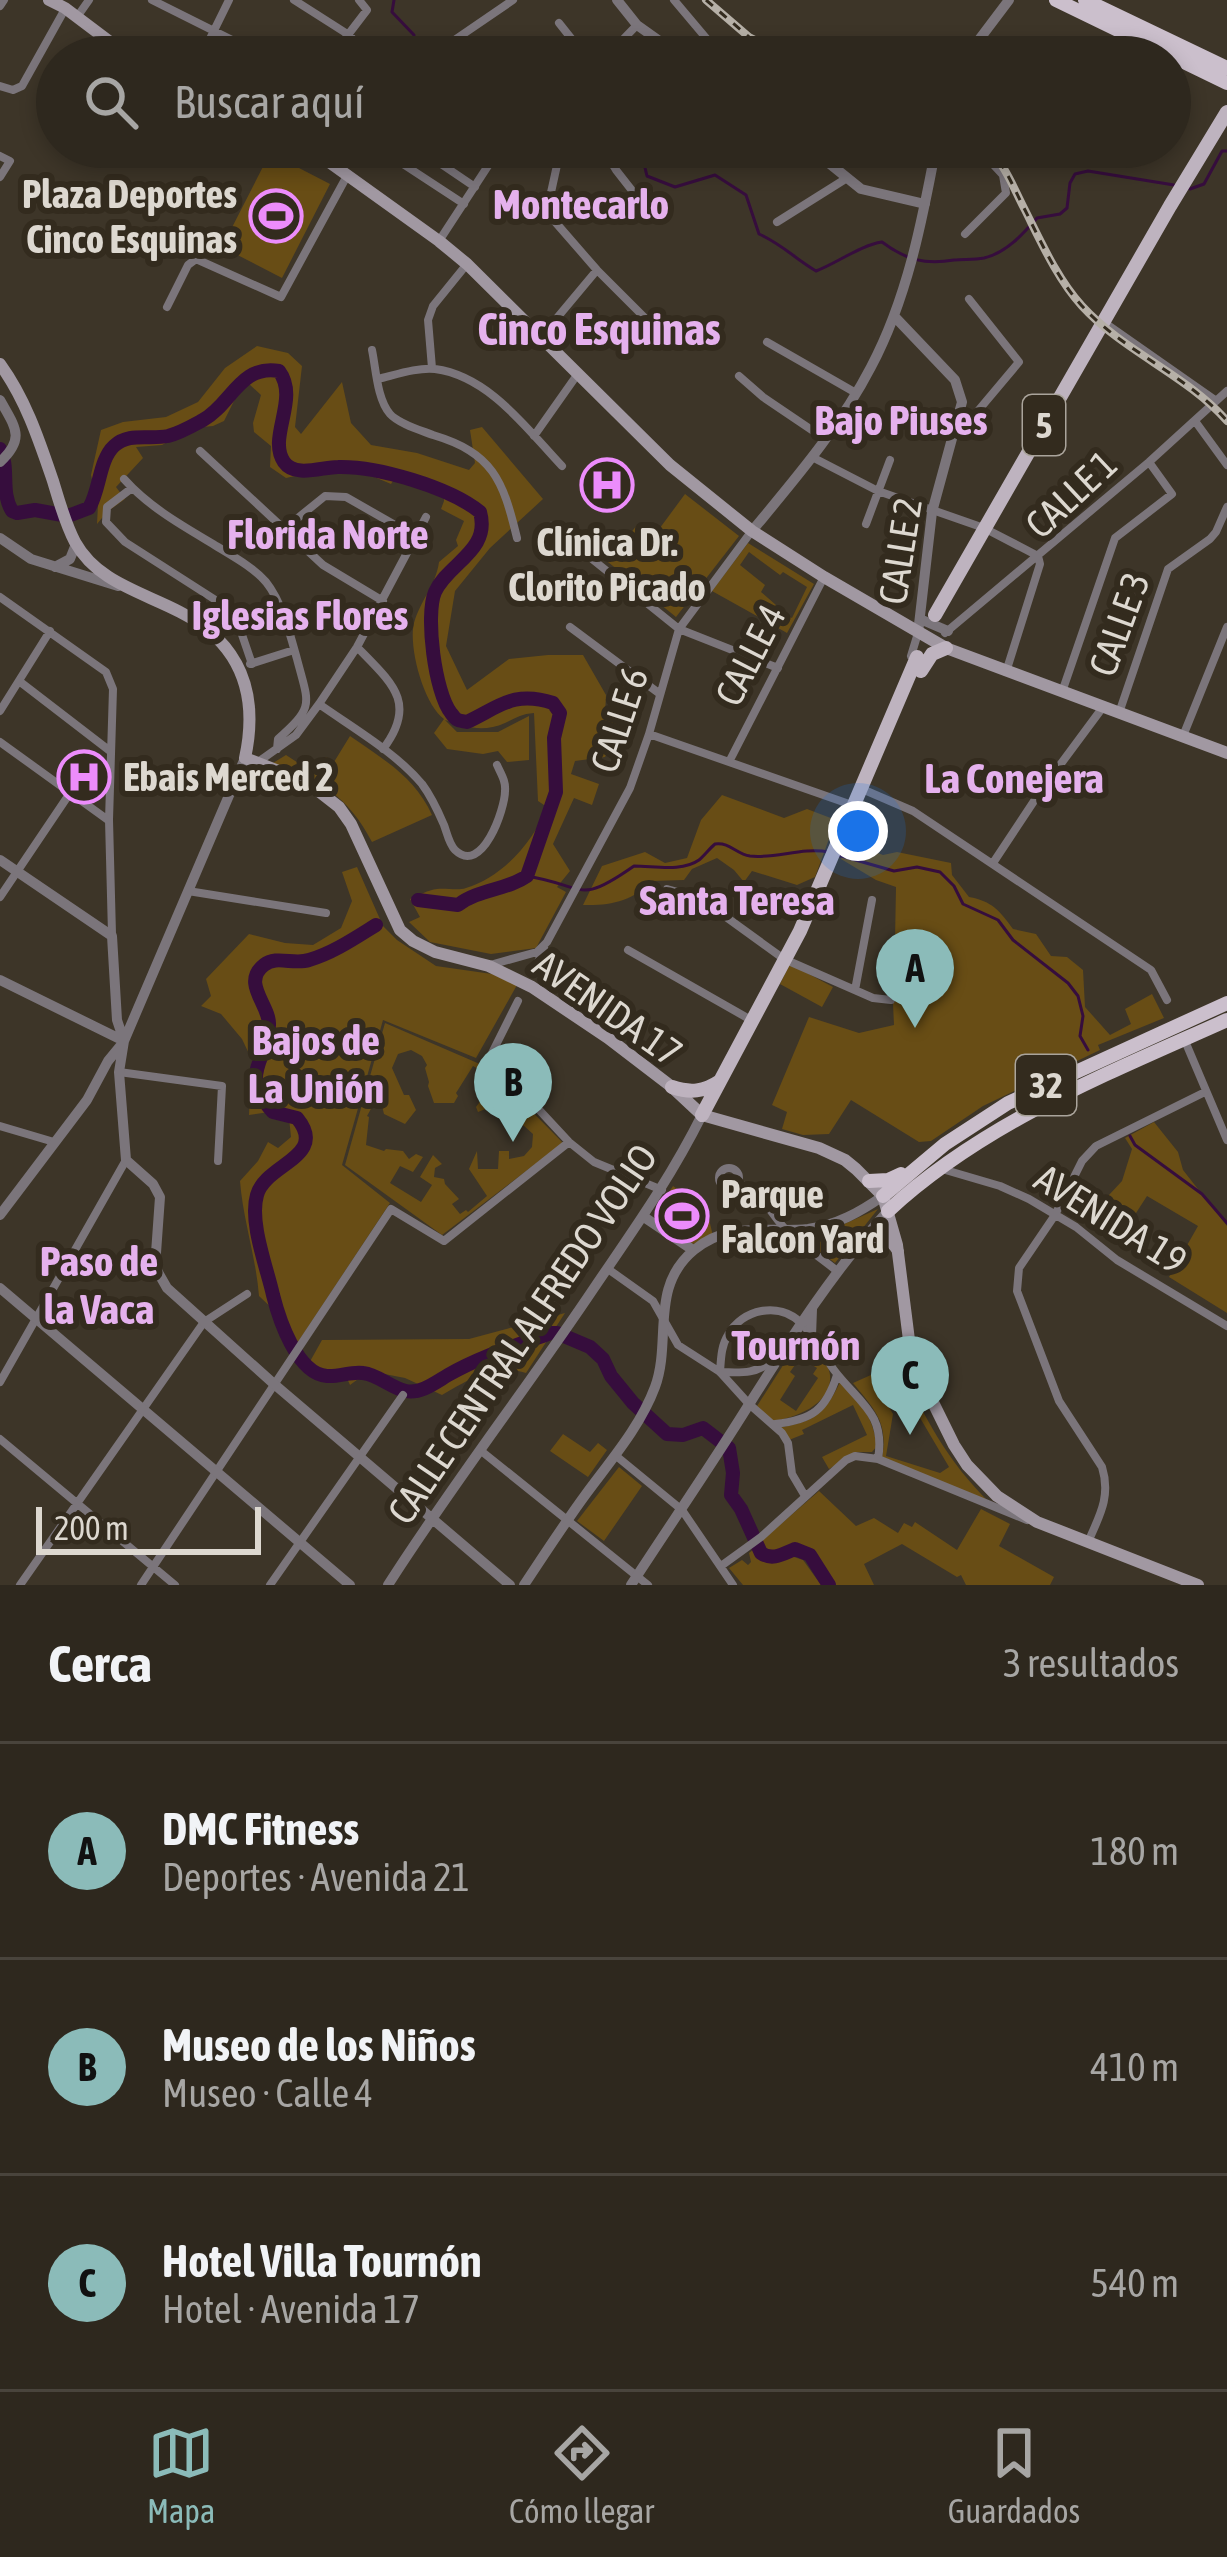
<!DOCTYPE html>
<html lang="es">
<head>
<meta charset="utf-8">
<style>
	:root { --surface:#2e281e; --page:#3a342b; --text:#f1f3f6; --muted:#a7a6a4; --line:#49443c; --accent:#8bbbb9 }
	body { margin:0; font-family:"Asap Condensed",sans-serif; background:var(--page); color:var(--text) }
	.scale { position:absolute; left:36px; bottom:30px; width:225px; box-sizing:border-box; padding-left:12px; border:6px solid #ddd8d0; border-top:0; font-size:33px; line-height:42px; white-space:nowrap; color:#ddd8d0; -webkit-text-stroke:9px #332b1e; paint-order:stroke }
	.you { position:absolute; left:858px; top:831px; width:42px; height:42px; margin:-30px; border:9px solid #fff; border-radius:50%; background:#1a73e8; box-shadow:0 0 0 18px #1a73e833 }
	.badge { display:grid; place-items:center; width:78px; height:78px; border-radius:50%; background:var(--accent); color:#111; font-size:39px; font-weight:700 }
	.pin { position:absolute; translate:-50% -99px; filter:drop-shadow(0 3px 6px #0008) }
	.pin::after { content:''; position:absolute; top:63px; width:42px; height:36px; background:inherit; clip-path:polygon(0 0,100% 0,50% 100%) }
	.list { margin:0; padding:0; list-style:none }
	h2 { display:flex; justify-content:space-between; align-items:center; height:156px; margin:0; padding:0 48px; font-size:51px }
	h2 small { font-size:39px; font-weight:400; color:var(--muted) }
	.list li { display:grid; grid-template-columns:78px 1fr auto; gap:36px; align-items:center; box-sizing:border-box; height:216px; padding:0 48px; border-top:3px solid var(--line) }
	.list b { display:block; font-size:45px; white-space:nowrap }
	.list p { margin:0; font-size:39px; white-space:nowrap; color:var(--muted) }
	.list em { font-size:39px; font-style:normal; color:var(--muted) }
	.icon { flex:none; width:66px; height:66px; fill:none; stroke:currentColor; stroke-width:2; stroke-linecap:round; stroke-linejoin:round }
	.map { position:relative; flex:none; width:1227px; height:1585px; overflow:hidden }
	.search { position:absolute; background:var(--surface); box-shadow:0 6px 18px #0003; left:36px; right:36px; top:36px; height:132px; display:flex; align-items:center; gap:30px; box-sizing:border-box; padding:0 42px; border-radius:66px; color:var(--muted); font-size:45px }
	.sheet { height:804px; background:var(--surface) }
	nav { display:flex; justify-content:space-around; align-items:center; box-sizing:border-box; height:168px; border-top:3px solid var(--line); background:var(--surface); font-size:33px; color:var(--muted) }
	nav a { display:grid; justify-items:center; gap:6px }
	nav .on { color:var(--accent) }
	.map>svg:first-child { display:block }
	.green { fill:#684d15; fill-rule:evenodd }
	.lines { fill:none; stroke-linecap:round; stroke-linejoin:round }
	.stream { stroke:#360d3d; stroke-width:3 }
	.river { stroke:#360d3d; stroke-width:14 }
	.minor { stroke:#7b757b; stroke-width:8 }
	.tertiary { stroke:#7b757b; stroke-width:10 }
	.secondary { stroke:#a198a2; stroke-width:12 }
	.primary { stroke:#beb3bf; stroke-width:14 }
	.trunk { stroke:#cbbfcc; stroke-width:14 }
	.rail-casing { stroke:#b6b0a7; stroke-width:8 }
	.rail { stroke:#332b1e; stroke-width:3; stroke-dasharray:9; stroke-linecap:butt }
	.labels { text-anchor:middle; stroke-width:12; stroke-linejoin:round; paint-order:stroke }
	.shield { fill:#332b1e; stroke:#aaa49b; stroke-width:3 }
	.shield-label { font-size:36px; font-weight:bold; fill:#ddd8d0 }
	.poi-label { font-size:39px; font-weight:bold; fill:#ddd8d0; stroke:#332b1e; text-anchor:start }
	.street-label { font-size:39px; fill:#ddd8d0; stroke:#332b1e }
	.neighbourhood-label { font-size:42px; font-weight:bold; fill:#e5b1ed; stroke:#332b1e }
	.quarter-label { font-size:45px; font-weight:bold; fill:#e5b1ed; stroke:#332b1e }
</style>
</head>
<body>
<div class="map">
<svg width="1227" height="1585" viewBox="0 0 1227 1585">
	<rect width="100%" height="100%" fill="#3d3528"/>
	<path class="green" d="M270,153L330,184L282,278L222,247Z
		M257,346L288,353L302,366L295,427L301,434L342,382L351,423L371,445L417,453L469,470L475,463L470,430L482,427L543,499L490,548L455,591L446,646L467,690L509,659L548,655H583L606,695L605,715L621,728L605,757L575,761L571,774L599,784L592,805L574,798L553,844L570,871L557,887L566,892L536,948L491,954L430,942L409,922L420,917L410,899C419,895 428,890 437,889C447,888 458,891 466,888C503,877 534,841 547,807L538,801L534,713C521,714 516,718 505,723C483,733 465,727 445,720L457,732H498L529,716V760L507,762L498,751L483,754L447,749L434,733L444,719C424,705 408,647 414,623C420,601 436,585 439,562L458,546L456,540L464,521L441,509L444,501L443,488L428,482L411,483L398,473L391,484L346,465L286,478L270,467L271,446L254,432L253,423L261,395L248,383L236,397L224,421L213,426L192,428L162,445L136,447L143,458L116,487L125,499L107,512L97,524L98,505L91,475L101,430L123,422L166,417L198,402L225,368Z
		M685,494L739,536L676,617L608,562L637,525L654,536Z
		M748,543L814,584L787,633L712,591ZM749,552L780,575L783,572L807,587L792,618L774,610L776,605L761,592L765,585L740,565Z
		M350,736C383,759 415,777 432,815L372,842C348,796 320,780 273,763L286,755L309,770L326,757L334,762Z
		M722,795L784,818L807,809L836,820L815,877L797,885L752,871L744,882L734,870L717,858L692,869L684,880L652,881C633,901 610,906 583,905L602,866L645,852L665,863L687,858L701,820Z
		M849,842L883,855L897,852L951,863L952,875L969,897C992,901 1000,911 1013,929L1036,934L1051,956L1067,957L1083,970L1085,1007L1110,1035L1131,1024L1125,1009L1152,994L1164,1018L1098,1045L1100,1050L983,1106L931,1141L919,1142L851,1100L829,1134L803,1135L782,1129L787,1112L772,1105L809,1017L859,1033L894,1025L891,961L895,941L896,887L876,880L841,859Z
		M357,867L383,926L397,940L436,966L492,974L517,985L476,1058L383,1020L342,1165L390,1203L294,1348L286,1337L277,1313L259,1296C256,1257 243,1220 240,1181L258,1161L268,1142L278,1148L291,1137L289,1118L283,1110L249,1115L252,1060L242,1039L221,1014L201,1006L211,996L206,979L249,934L285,943L313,945L341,928L352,901L342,872Z
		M790,964L833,987L822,1007L780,984Z
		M385,1023L489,1068L563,1143L442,1235L345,1165ZM411,1050L422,1056L427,1065L425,1068L429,1082L428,1086L434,1103H454L458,1096L456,1093L473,1066L495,1079L498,1085L492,1094L487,1092L476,1107L478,1112L498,1104L507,1118L506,1123L523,1125L533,1134L532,1147L524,1156L509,1159V1151H499L498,1169H478L477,1151L469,1169L487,1196L468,1212L466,1210L460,1214L452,1204L459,1199L445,1184L444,1179L434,1177L435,1168L442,1164L433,1155L420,1177L432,1185L421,1202L390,1183L400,1166L413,1172L423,1157L416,1154L409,1159L403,1151L386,1149L384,1151L366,1145L369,1117L367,1116L372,1107L382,1106L384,1114L405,1124L416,1110L409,1095H404L392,1068L398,1054Z
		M1154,1122L1178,1152L1183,1170L1227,1226V1313L1169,1277L1198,1226L1147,1196L1116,1244L1095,1226L1105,1216L1109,1195L1122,1181L1132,1149L1125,1138Z
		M673,1186L707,1211L713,1236L693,1244L657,1220L655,1213Z
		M878,1209L835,1263L806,1241Z
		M565,1313L526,1373C495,1363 468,1380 442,1395L405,1378L369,1371L350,1385L345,1374H317L308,1365L322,1340L469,1339Z
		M803,1334C811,1345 829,1361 830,1375C833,1404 795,1418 773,1421L757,1406ZM805,1351L812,1356L809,1363L817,1368L813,1374L818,1378L796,1411L780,1400L795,1376L790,1372Z
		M900,1362C922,1415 948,1462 990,1503L882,1457C889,1422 873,1408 853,1383ZM890,1367L949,1467L940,1473L886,1456L893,1414L872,1378Z
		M840,1382C861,1404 872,1414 877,1446L872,1452H857L829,1469L822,1457L867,1435L853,1405L802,1430L804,1434L789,1440L781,1427C813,1423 827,1411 840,1382Z
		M563,1434L590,1452L598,1443L607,1450L588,1477L550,1451Z
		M619,1467L642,1486L604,1541L577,1521Z
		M819,1491L856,1526L874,1518L898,1533L904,1523L912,1527L915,1522L957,1550L981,1509L1010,1524L999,1546L1054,1577L1050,1585H966L961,1575L957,1577L902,1544L864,1564L874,1585H829C809,1554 808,1546 769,1555L759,1543Z
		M754,1549L762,1559L776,1561L788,1555L803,1560L821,1585H743L729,1568L742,1560L748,1565L751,1562L749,1553Z"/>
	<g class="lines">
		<path class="stream" d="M394,0L392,12L414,35L413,57
			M640,147L647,176L675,187L715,175L746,195L759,234C783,245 794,258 816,271C837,263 861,245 882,242C906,260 925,265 954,260C964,259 974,260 984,258C1006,253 1023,234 1037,218L1060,214L1067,208L1070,183L1075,174L1088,171L1174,185
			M1190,189L1204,184L1222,151H1227
			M838,855L894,871L917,867L940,872L954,886L963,904L998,920L1013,940L1068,983L1078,996L1083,1016L1080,1036L1088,1050
			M527,876C587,886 577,906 634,866C655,866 682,872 699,860C705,855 709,849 715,844C730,842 736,854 750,856C776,859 801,847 829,852
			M1130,1136L1135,1145L1202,1194L1227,1223"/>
		<path class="river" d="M0,449C10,468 0,491 12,511L17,513L35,510L68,516L89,508C100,490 99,460 114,446C129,432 149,440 168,436C180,433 192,426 203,420C231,405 240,364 279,371C300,399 267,437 284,462C295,478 322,467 338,467C377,466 449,487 480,512C491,551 448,563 435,592C425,615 435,693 451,713C457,721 457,720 467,722C499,707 514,690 553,703L560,713L554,738L556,792L527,876C507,890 479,889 458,905L418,900
			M376,925C355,938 333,953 309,960C294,965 276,955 264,965C241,983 270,1005 269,1025C267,1064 238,1073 273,1112L297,1118C329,1157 265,1164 257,1195C249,1222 267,1268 273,1295C279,1319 297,1374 327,1376C339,1377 352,1371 363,1373C379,1375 391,1388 406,1391C421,1394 436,1382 448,1375C481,1356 515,1346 551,1333H557L590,1347L603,1359L611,1376L633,1403L667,1434L683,1435L703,1428L729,1448L733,1473L731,1495L741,1509L761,1553C772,1561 783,1554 795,1549L810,1555L829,1585"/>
		<path class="minor" d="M152,0L266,57
			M294,0L349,35L370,57
			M674,0L717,51L716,57
			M0,6L4,0
			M77,17L89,0
			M559,23L586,57
			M456,39L513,0
			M510,48L513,57
			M201,57L229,0
			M331,57L367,10L359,0
			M606,57L637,25
			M0,86L13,90L22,86L65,9
			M377,147L464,204
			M416,147L475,187
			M561,147L548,206L550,216L597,270L647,320
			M602,147L616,170L634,193
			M0,156L10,161L0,177
			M682,162L693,147
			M777,222L847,178
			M965,234L1006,193L1003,175L977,147
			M439,241L499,149
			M167,307L188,265L196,259L281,297L348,174
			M1105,323L1215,400
			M541,337L597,270
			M767,342L856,393
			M372,350C376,369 377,399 390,414C399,424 420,430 433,435C493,453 503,480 517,538
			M432,368L428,320L433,306L467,264
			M739,376L763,397L825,439
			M378,379C395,375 418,367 435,369C489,376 527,429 562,466
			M1195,421L1227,465
			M958,425L977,412L1019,362L969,299
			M534,436L577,375
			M200,451L323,565L383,601
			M812,457L878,491L984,528L1038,556
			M124,479C149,507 181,525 213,544C232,556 252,566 266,582C282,602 290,634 297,659C309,705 315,706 278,739L277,749
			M132,488L107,507L106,522L125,542L228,608L237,620L252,664
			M866,524L890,460
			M551,526L679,629L778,668
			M283,530L325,496L346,497L416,537
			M0,597L106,672L113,689L109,820L112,934
			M570,627L660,694
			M945,633L1149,462L1227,391
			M357,647C392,683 418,703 383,749
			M911,656L918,633
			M250,664L294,650
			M1006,672L1040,564L1038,556
			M19,681L110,751
			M1062,692L1115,538L1172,494L1149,462
			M319,704C353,728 395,752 422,784C431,796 438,811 444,825C447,833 449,844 455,850C482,876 505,809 505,791C506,781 501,774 497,765
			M0,711L50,631
			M1119,713L1168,569L1210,539L1216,532L1227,507
			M649,734L852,805
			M1183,736L1227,627
			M0,742L108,820
			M730,760L824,577
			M258,762L296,735L319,704L357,647L426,517
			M862,789L913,811L1151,970L1167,1000
			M993,863L1040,792L1103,707
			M667,889L692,896L708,904L784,959L873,998L891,1000
			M188,891L326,913
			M0,897L70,793
			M628,950L751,1020
			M490,965L537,952L547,942L630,788L649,734L679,629L751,532
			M533,973L544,948
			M855,990L872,900
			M518,1001L490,1057L569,1142L594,1162L662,1190
			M1185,1041L1227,1140
			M119,1072L222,1086L218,1161
			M0,1126L54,1142
			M719 1178a10 10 0 1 1 20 0a10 10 0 1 1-20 0Z
			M942,1169L1000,1186L1029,1199L1076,1227L1117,1260L1227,1326
			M738,1183C764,1193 770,1214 788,1232C803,1246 821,1258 837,1271
			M608,1269L653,1301L678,1345L720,1372L749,1404L782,1433L788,1443L792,1474L805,1496
			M720,1372C721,1359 721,1346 728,1335C742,1309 779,1301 801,1323C815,1336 823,1355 834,1370C858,1402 886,1413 878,1459L1027,1520
			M721,1372C742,1373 759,1374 774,1358
			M0,1382L126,1160
			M775,1424C812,1420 826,1410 837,1375
			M0,1439L175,1585
			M480,1450L648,1585
			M615,1455L682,1510L733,1585
			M1088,1542C1100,1515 1111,1496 1102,1467L1059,1401L1017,1291L1019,1268L1055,1215L1082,1161L1096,1146L1205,1092
			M721,1566L761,1537L846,1460L855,1456L878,1459
			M20,1585L204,1322L247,1294
			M141,1585L391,1209L444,1241L569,1142
			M270,1585L403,1395"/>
		<path class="tertiary" d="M617,0L637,25L682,57
			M966,57L1009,0
			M809,147L861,189L925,204
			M894,316L955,380L962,402L932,512L918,633
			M0,400C15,427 26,438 0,462
			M752,531C795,479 840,427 871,367C907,299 922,222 936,147
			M0,538L31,559L118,586
			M55,567L70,559L76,544
			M920,619L948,631
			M245,758L124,1041L119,1072L126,1160L153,1184L160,1197L155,1267L167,1288L274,1384L510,1585
			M0,860L112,936L117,1020L124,1041
			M0,980L124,1041
			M0,1215L87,1100L108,1061L122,1044
			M644,1217L693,1250
			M0,1288L350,1585
			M811,1336L812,1309
			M388,1585C453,1483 527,1388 594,1288C634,1229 670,1179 702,1115
			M524,1585C544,1555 564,1524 586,1494C611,1460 640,1427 655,1387C672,1341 649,1287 694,1250C728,1221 769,1233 808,1229C837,1225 860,1212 883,1196
			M631,1585C670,1525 710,1467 748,1406C791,1338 833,1271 888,1211"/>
		<path class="secondary" d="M49,0L65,8L130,57
			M308,147L439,241L467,264L670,465L752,531L824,577L946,648L1227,753
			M0,364C26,400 39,440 53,481C59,501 65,523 75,542C97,582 142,592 180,612C241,643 259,694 245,758L307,782L339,807L351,824L400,930L413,941L435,952L489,966L532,987L608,1038L672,1087L702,1115L819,1148L845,1160L856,1169L883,1196L897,1245L909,1340L918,1372L954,1445L967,1465L997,1496L1037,1522L1198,1585
			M857,1245C873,1235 888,1234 898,1251"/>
		<path class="primary" d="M935,615L1170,206L1227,112
			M921,671L932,654L946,648
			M672,1087C690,1093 704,1092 720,1081
			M702,1115L800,931L917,657"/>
		<path class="trunk" d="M1056,0L1227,83
			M1085,0L1227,68
			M869,1181L888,1180L901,1174
			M883,1196L945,1144L1008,1103L1227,1003
			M888,1211C984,1122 1109,1073 1227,1020"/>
		<g class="rail-casing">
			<path id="rail" d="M706,0L749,37L787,57
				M987,147C1006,166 1013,187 1025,210C1041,242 1058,280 1082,306C1124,352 1187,375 1227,421"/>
		</g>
		<use href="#rail" class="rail"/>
	</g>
	<defs>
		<g id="stadium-ring" transform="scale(2.7)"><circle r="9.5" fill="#332b1e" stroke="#ec8cfb" stroke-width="1.5"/><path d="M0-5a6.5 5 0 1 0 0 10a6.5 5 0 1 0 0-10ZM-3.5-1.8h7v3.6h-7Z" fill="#ec8cfb"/></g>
		<g id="hospital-ring" transform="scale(2.7)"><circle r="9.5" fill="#332b1e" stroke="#ec8cfb" stroke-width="1.5"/><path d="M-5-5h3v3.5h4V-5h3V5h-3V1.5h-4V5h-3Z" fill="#ec8cfb"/></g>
	</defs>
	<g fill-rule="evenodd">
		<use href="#stadium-ring" x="276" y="216"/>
		<use href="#hospital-ring" x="607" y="485"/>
		<use href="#hospital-ring" x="84" y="777"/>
		<use href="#stadium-ring" x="682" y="1216"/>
	</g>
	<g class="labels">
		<g class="shield">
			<rect x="1023" y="395" width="42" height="60" rx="9"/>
			<rect x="1016" y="1055" width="60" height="60" rx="9"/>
		</g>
		<g class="shield-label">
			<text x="1044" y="438">5</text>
			<text x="1046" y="1098">32</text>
		</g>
		<g class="poi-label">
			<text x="237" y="208" text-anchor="end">Plaza Deportes<tspan x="237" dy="45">Cinco Esquinas</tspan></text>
			<text x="607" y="556" text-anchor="middle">Clínica Dr.<tspan x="607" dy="45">Clorito Picado</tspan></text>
			<text x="123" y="791">Ebais Merced 2</text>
			<text x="721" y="1208">Parque<tspan x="721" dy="45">Falcon Yard</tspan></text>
		</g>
		<g class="street-label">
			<text transform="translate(1071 494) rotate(-43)" y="14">CALLE 1</text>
			<text transform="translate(900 551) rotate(-81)" y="14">CALLE 2</text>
			<text transform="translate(1119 624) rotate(-70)" y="14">CALLE 3</text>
			<text transform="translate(750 655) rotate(-63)" y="14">CALLE 4</text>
			<text transform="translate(619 720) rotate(-72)" y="14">CALLE 6</text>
			<text transform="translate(608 1008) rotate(35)" y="14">AVENIDA 17</text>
			<text transform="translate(1111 1219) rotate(32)" y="14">AVENIDA 19</text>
			<text transform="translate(522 1334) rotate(-56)" y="14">CALLE CENTRAL ALFREDO VOLIO</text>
		</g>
		<g class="neighbourhood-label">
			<text x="581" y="219">Montecarlo</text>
			<text x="901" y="435">Bajo Piuses</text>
			<text x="328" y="549">Florida Norte</text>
			<text x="300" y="630">Iglesias Flores</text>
			<text x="1014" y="793">La Conejera</text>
			<text x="737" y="915">Santa Teresa</text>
			<text x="316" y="1055">Bajos de<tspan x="316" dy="48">La Unión</tspan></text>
			<text x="99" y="1276">Paso de<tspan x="99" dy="48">la Vaca</tspan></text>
			<text x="796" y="1360">Tournón</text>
		</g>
		<g class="quarter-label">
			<text x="599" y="345">Cinco Esquinas</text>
		</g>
	</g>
</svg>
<div class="scale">200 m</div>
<div class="you"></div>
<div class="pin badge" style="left:915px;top:1028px">A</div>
<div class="pin badge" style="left:513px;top:1142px">B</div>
<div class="pin badge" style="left:910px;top:1435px">C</div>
<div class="search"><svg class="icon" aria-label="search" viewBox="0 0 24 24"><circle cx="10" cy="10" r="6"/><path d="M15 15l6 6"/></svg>Buscar aquí</div>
</div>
<section class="sheet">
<h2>Cerca<small>3 resultados</small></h2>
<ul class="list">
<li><span class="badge">A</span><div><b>DMC Fitness</b><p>Deportes · Avenida 21</p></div><em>180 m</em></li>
<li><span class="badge">B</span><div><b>Museo de los Niños</b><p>Museo · Calle 4</p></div><em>410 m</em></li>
<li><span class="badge">C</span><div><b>Hotel Villa Tournón</b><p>Hotel · Avenida 17</p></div><em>540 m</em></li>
</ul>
</section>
<nav>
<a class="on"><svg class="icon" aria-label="map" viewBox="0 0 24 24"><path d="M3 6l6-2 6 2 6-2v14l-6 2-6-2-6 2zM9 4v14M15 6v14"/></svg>Mapa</a>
<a><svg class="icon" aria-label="directions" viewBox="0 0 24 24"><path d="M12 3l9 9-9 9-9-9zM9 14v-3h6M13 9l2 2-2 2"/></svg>Cómo llegar</a>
<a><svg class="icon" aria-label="saved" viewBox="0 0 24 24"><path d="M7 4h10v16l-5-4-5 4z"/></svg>Guardados</a>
</nav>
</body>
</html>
